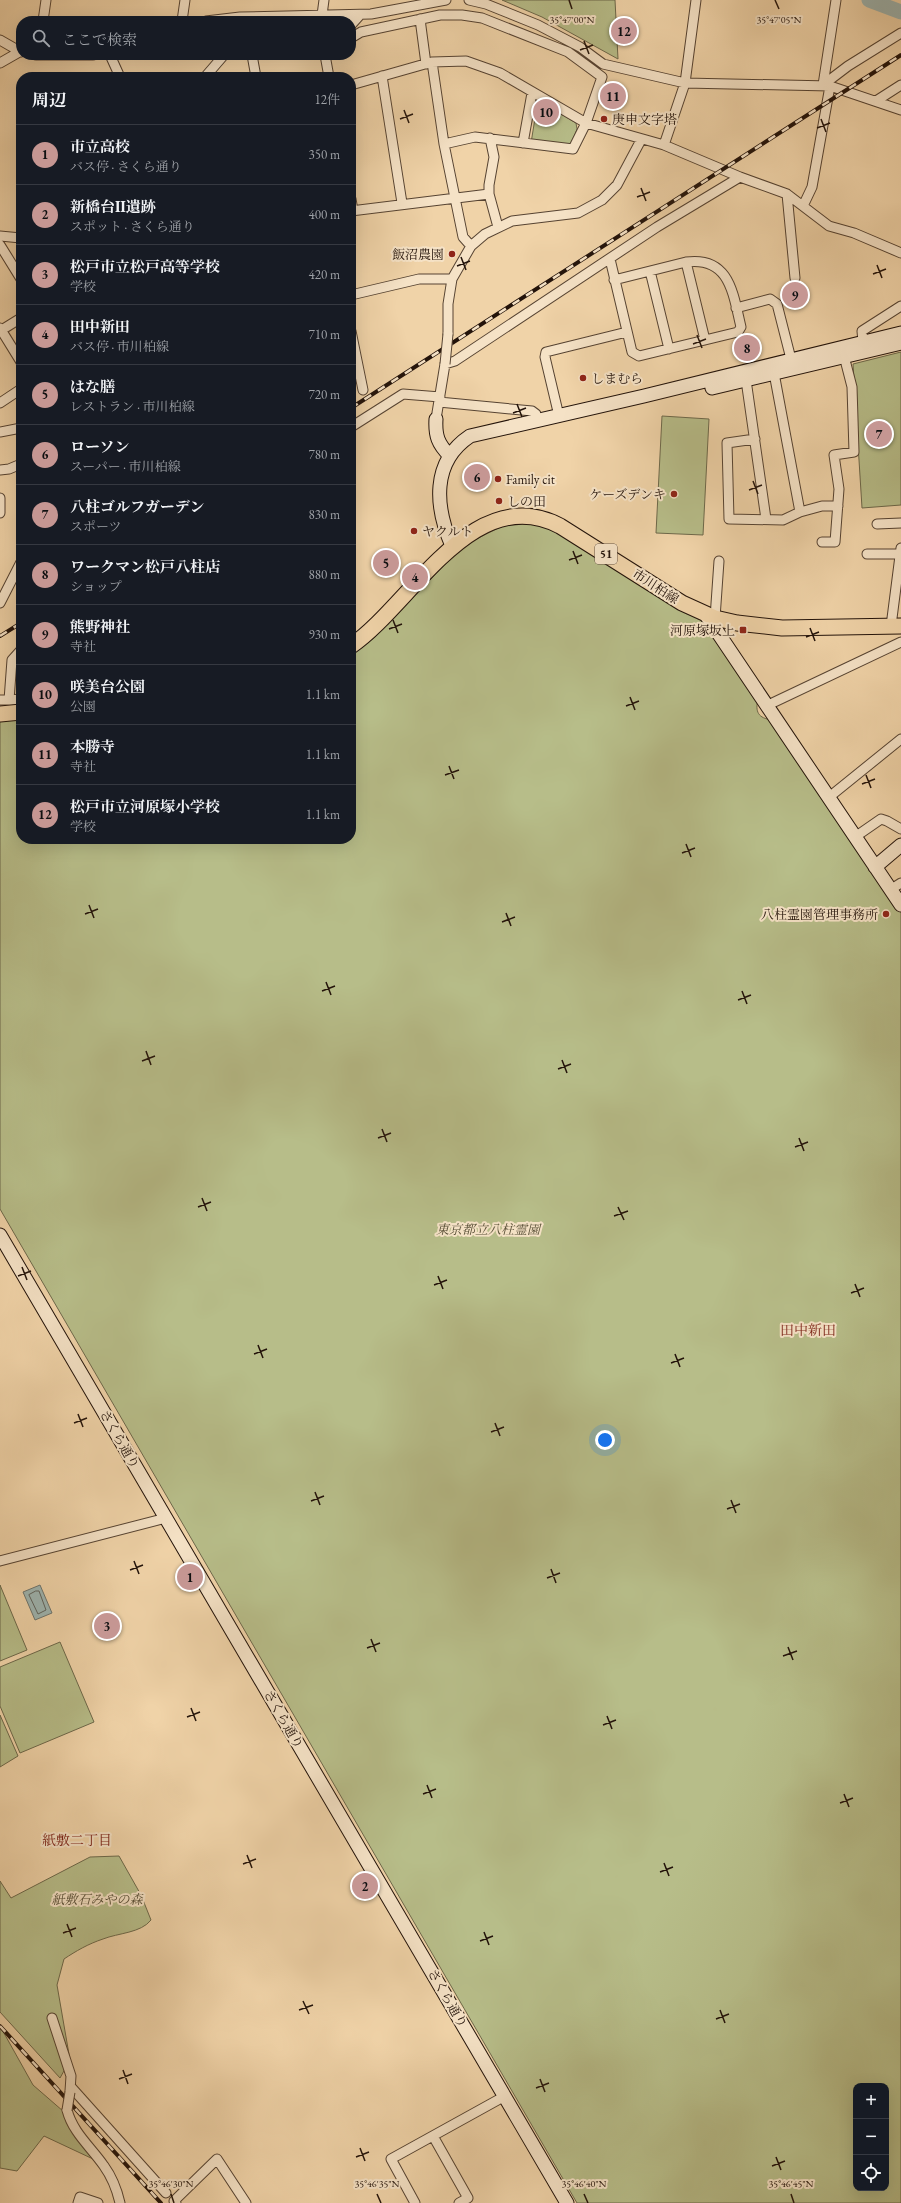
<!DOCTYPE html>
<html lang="ja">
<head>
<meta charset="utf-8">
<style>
	:root { --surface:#171b24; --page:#242831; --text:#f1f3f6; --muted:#9ea1a6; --line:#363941; --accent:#c59692 }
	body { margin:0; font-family:"EB Garamond","Noto Serif JP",serif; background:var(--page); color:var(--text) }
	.controls { position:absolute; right:12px; bottom:12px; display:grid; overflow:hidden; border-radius:8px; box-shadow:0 4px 16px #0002 }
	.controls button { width:36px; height:36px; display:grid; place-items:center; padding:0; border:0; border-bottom:1px solid var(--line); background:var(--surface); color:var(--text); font:20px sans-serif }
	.you { position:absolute; left:605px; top:1440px; width:14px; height:14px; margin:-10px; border:3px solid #fff; border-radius:50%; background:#1a73e8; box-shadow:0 0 0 6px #1a73e833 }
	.badge { display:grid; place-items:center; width:26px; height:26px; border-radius:50%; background:var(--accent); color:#111; font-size:13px; font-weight:700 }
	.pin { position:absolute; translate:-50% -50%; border:2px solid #fff; box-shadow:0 1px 4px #0006 }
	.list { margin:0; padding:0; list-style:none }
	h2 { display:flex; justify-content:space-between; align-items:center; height:52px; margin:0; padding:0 16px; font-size:17px }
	h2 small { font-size:13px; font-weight:400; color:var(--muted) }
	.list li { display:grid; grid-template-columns:26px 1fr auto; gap:12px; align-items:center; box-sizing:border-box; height:60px; padding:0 16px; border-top:1px solid var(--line) }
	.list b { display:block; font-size:15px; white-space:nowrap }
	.list p { margin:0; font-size:13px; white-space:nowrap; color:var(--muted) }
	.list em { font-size:13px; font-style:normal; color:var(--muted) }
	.icon { flex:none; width:22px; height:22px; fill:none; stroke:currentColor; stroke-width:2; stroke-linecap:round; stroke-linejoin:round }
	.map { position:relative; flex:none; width:901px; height:2203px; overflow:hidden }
	.search { position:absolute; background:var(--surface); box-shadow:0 4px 16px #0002; left:16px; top:16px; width:340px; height:44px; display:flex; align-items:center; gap:10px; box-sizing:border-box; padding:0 14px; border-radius:16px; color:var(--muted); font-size:15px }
	.panel { position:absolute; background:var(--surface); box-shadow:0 4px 16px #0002; left:16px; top:72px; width:340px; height:772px; border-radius:16px }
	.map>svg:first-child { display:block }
	.green { fill:#b7bd89; stroke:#6d684a; fill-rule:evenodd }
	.water { fill:#9eb6b2; stroke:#6d756f }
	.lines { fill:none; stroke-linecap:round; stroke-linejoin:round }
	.shore { stroke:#60645e; stroke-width:1 }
	.river { stroke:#9eb6b2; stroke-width:15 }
	.street-casing { stroke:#564332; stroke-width:11 }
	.secondary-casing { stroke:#23130a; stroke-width:15 }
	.primary-casing { stroke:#23130a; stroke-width:17 }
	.street { stroke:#f5e2c6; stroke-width:9 }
	.secondary { stroke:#f5e2c6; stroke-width:13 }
	.primary { stroke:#f0d3a8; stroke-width:15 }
	.rail-casing { stroke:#23130a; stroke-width:4 }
	.rail { stroke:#f5e2c6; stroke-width:2.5; stroke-dasharray:8; stroke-linecap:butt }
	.street-bridge-casing { stroke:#564332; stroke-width:11; stroke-linecap:butt }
	.street-bridge { stroke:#f5e2c6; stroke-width:9 }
	.ticks { fill:none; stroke:#23130a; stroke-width:1.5 }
	.poi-dot { fill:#8f2418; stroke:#f5e2c6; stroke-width:1.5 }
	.labels { text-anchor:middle; stroke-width:4; stroke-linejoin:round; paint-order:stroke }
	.shield { fill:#f5e2c6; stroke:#625142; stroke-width:1 }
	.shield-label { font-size:12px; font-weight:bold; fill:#23130a }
	.poi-label { font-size:13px; fill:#23130a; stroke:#f5e2c6; text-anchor:start }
	.street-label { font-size:13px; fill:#23130a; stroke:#f5e2c6 }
	.park-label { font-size:13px; font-style:italic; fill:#574e36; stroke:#f5e2c6 }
	.neighbourhood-label { font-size:14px; fill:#7a1f14; stroke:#f5e2c6 }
	.ticks-label { font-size:10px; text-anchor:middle; fill:#23130a; stroke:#f5e2c6; stroke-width:4; stroke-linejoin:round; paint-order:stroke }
</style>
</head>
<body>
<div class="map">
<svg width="901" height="2203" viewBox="0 0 901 2203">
	<rect width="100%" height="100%" fill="#f0d3a8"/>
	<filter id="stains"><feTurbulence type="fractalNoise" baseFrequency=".005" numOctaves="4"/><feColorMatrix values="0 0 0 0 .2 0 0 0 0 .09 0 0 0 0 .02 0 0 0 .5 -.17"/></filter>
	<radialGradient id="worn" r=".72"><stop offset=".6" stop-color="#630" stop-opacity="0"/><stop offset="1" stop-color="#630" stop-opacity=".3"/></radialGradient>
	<path class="green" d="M502,0H615L618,59L542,17Z
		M538,100L576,123L577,129L571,146L531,143Z
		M901,352V505L862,508L853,364Z
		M662,416L709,419L703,535L656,533Z
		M507,524H543L702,619L758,699C755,712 758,718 772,720L901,912V2203H577L0,1209V718L21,716V839H351V655L375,637L455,554L474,540ZM856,2086H886V2188H856Z
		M0,1585L27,1650L0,1661Z
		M60,1642L94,1722L20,1753L0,1706V1667Z
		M0,1715L18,1756L0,1767Z
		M119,1856L141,1895L151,1920C141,1933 118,1933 103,1939C88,1944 76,1951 64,1959L57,1985L70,2060L60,2078L0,2012V1881L11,1898L90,1857Z
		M0,2026L33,2085L71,2118L108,2166L44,2136L17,2171L0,2168Z"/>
	<path class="water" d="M40,1585L52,1613L35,1620L23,1592Z"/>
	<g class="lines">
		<path class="shore" d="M36,1591H39L46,1610L38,1614L29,1595Z"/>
		<path class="river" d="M869,0L901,12"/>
		<g class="street-casing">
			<path id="street" d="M469,0L486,4L538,25L580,47L603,64L685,83L830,86L901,110
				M322,15L324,0
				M420,19L426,64
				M43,21L46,0
				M182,21L185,0
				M206,21L240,17L371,14L446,0
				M351,25L360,15
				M351,38L361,32L440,15H462L482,18L568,52L602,77L586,123L573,149L475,137L444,144L432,62
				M0,40L21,52
				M36,55H93
				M110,55L120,77
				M252,55L256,77
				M325,55L329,77
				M0,63L21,51
				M382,76L402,203
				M205,77L224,55
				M351,85L432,62L466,61L500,73L586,123L664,145L740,177L787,194L829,226L854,233L901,253
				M823,85L848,66L901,33
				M823,85L836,0
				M876,101L901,85
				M490,138L494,157L489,185V194L498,227
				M523,143L532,93
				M444,144L463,237L471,246
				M664,145L685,83L696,0
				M787,194L795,278
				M351,199L353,211
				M803,206L812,187L830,86
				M351,211L489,194
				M0,236L21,238
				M0,245L21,279
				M610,259L632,352L639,356L738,332L741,327C733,294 730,256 686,262L614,280
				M686,262L705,340
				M650,271L669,349
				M351,295L419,279H452
				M736,308L770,299L777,304L791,359
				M0,328L21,362
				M0,331L21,318
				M351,331L363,390
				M448,334V304L452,279L471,246L485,234L512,221L578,213L602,200L617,185L641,140
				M863,342L862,331L901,306
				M746,380L766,519
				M439,402L532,411L536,414L537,421
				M0,403L21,389
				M559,416L545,357L546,352L627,332
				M436,419L445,364L455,361L657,227L740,177
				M351,427L403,394L440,397
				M0,432L21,428
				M755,439L727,443L729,519L783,520L800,512L774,373
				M0,470L9,469L21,464
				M0,498V513
				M800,512L822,506H838
				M877,524L901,523
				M822,542H835L839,489L834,455L854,452L852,387L844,356
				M867,554H901
				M0,603L21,562
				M715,618L719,561
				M891,626L901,548
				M0,700H9L12,660L21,650
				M9,700L21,699
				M766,706L901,642
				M828,798L901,739
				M855,837L881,819L887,821L901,829
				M890,890L901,883
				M0,1561L166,1518
				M52,2018L71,2076L70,2091
				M71,2087L166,2193
				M67,2110C73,2133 91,2147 104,2166C112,2177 117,2190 120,2203
				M433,2136L468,2198L459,2203
				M78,2203L80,2197L98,2203
				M176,2203L174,2201L217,2159L246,2203
				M415,2203L391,2159L505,2096"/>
		</g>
		<g class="secondary-casing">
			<path id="secondary" d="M712,388L901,343
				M436,419C435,436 438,444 450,456
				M452,546C435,507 431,462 470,436L644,396L901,333
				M706,615L901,905
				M875,867L901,845
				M0,1235L567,2203"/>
		</g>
		<g class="primary-casing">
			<path id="primary" d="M351,646C411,605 473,480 560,526L682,603L715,618L737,623L782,628L901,626
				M0,714L21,712"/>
		</g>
		<use href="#street" class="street"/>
		<use href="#secondary" class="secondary"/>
		<use href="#primary" class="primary"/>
		<g class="rail-casing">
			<path id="rail" d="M351,408L901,55
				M0,636L21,623
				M0,2026L161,2203"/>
		</g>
		<use href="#rail" class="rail"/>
		<g class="street-bridge-casing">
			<path id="street-bridge" d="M445,364L448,334
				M67,2110L70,2092"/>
		</g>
		<use href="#street-bridge" class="street-bridge"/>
	</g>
	<path class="ticks" d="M569,0L572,9M775,0L779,9M584,41L589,54M580,50L593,45M404,110L409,123M400,119L413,114M821,119L826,132M817,128L830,123M641,188L646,201M637,197L650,192M461,257L466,270M877,265L882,278M457,266L470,261M873,274L886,269M697,335L702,348M693,344L706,339M517,404L522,417M513,413L526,408M753,481L758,494M749,490L762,485M573,551L578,564M569,560L582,555M393,620L398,633M810,628L815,641M389,629L402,624M806,637L819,632M630,697L635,710M626,706L639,701M449,766L454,779M445,775L459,770M866,775L871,788M862,784L875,779M686,844L691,857M682,853L695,848M89,905L94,918M506,913L511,926M85,914L98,909M502,922L515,917M326,982L331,995M322,991L335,986M742,991L747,1004M738,1000L751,995M146,1051L151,1065M562,1060L567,1073M142,1061L155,1056M558,1069L571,1064M382,1129L387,1142M378,1138L391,1133M799,1138L804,1151M795,1147L808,1142M202,1198L207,1211M198,1207L211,1202M618,1207L624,1220M614,1216L628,1211M22,1267L27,1280M18,1276L31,1271M438,1276L443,1289M855,1284L860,1297M434,1285L447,1280M851,1293L864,1288M258,1345L263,1358M254,1354L267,1349M675,1354L680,1367M671,1363L684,1358M78,1414L83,1427M74,1423L87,1418M495,1423L500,1436M491,1432L504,1427M315,1492L320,1505M731,1500L736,1513M311,1501L324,1496M727,1509L740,1504M134,1561L139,1574M551,1569L556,1583M130,1570L143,1565M547,1578L560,1573M371,1639L376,1652M788,1647L793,1660M367,1648L380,1643M783,1656L797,1651M191,1708L196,1721M607,1716L612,1729M187,1717L200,1712M603,1725L616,1720M427,1785L432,1798M423,1794L436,1789M844,1794L849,1807M840,1803L853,1798M247,1855L252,1868M664,1863L669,1876M243,1864L256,1859M660,1872L673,1867M67,1924L72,1937M484,1932L489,1945M63,1933L76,1928M480,1941L493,1936M303,2001L309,2014M299,2010L313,2005M720,2010L725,2023M716,2019L729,2014M123,2070L128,2084M119,2079L132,2074M540,2079L545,2092M536,2088L549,2083M360,2148L365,2161M356,2157L369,2152M776,2157L781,2170M772,2166L785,2161M171,2194L174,2203M377,2194L381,2203M584,2194L588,2203M791,2194L794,2203"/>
	<g class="poi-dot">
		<circle cx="604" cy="119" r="4"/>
		<circle cx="452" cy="254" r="4"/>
		<circle cx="583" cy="378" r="4"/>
		<circle cx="498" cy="479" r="4"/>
		<circle cx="674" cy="494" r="4"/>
		<circle cx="499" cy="501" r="4"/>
		<circle cx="414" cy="531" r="4"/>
		<rect x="739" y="626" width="8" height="8" rx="2"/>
		<circle cx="886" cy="914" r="4"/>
	</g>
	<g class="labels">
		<rect class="shield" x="595" y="544" width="22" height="20" rx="3"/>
		<g class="shield-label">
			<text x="606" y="558">51</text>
		</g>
		<g class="poi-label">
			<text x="612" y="124">庚申文字塔</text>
			<text x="444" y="259" text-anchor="end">飯沼農園</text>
			<text x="591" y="383">しまむら</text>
			<text x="506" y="484">Family cit</text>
			<text x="666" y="499" text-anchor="end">ケーズデンキ</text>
			<text x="507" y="506">しの田</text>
			<text x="422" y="536">ヤクルト</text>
			<text x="735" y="635" text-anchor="end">河原塚坂上</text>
			<text x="878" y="919" text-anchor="end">八柱霊園管理事務所</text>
		</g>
		<g class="street-label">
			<text transform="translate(656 586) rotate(33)" y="5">市川柏線</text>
			<text transform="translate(120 1439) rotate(60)" y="5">さくら通り</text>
			<text transform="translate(284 1719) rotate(60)" y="5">さくら通り</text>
			<text transform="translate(448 1998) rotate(60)" y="5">さくら通り</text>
		</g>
		<g class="park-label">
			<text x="488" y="1234">東京都立八柱霊園</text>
			<text x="97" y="1904">紙敷石みやの森</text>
		</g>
		<g class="neighbourhood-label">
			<text x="808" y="1335">田中新田</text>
			<text x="77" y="1845">紙敷二丁目</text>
		</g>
	</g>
	<g class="ticks-label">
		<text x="572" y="23">35°47'00"N</text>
		<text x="779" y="23">35°47'05"N</text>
		<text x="171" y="2187">35°46'30"N</text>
		<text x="377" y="2187">35°46'35"N</text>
		<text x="584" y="2187">35°46'40"N</text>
		<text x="791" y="2187">35°46'45"N</text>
	</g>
	<rect width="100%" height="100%" filter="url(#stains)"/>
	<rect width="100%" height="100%" fill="url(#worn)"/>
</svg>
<div class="controls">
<button>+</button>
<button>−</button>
<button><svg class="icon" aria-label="locate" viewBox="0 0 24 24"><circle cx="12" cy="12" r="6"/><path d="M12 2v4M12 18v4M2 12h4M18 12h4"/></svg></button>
</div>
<div class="you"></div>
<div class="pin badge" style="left:190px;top:1577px">1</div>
<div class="pin badge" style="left:365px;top:1886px">2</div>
<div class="pin badge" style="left:107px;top:1626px">3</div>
<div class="pin badge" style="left:415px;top:577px">4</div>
<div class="pin badge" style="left:386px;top:563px">5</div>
<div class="pin badge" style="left:477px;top:477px">6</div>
<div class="pin badge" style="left:879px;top:434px">7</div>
<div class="pin badge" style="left:747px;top:348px">8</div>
<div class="pin badge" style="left:795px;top:295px">9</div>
<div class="pin badge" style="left:546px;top:112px">10</div>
<div class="pin badge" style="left:613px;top:96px">11</div>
<div class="pin badge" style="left:624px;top:31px">12</div>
<div class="search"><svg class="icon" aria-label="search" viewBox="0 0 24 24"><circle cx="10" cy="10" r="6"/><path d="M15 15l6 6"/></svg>ここで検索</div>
<section class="panel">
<h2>周辺<small>12件</small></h2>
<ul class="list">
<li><span class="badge">1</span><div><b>市立高校</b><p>バス停 · さくら通り</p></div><em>350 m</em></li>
<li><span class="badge">2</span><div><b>新橋台Ⅱ遺跡</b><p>スポット · さくら通り</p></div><em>400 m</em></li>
<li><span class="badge">3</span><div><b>松戸市立松戸高等学校</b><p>学校</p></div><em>420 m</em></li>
<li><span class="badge">4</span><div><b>田中新田</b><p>バス停 · 市川柏線</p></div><em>710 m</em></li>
<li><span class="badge">5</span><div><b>はな膳</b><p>レストラン · 市川柏線</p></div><em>720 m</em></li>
<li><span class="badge">6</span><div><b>ローソン</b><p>スーパー · 市川柏線</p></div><em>780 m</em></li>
<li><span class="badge">7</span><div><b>八柱ゴルフガーデン</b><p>スポーツ</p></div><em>830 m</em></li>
<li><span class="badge">8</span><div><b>ワークマン松戸八柱店</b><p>ショップ</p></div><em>880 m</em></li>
<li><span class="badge">9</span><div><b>熊野神社</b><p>寺社</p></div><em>930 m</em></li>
<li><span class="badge">10</span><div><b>咲美台公園</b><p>公園</p></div><em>1.1 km</em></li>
<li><span class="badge">11</span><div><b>本勝寺</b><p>寺社</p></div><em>1.1 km</em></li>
<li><span class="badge">12</span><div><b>松戸市立河原塚小学校</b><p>学校</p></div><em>1.1 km</em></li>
</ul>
</section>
</div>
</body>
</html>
